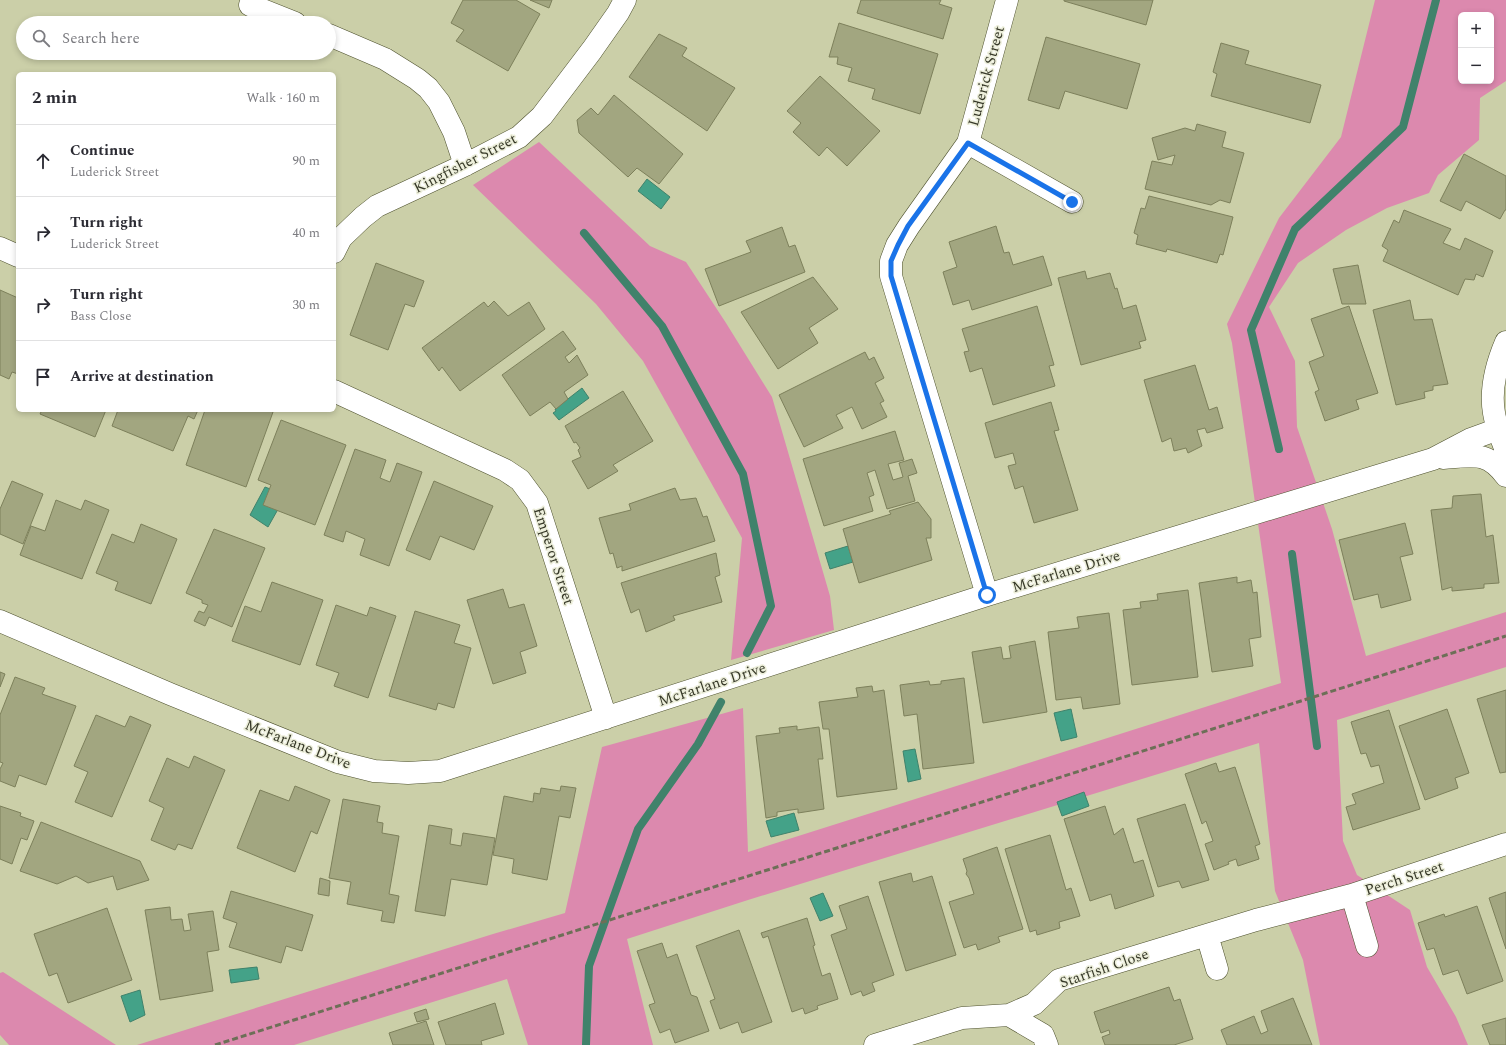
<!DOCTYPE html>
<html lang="en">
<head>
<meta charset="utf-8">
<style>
	:root { --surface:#fff; --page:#f7f7f7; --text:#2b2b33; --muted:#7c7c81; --line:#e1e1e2 }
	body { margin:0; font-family:Spectral,serif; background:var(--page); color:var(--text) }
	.controls { position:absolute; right:12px; top:12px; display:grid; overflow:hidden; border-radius:6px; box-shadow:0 2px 6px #0003 }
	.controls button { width:36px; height:36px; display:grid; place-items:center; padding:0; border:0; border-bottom:1px solid var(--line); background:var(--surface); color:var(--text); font:20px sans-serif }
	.stop { position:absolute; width:12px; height:12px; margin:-9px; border:3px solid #1a73e8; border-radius:50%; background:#fff }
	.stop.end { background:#1a73e8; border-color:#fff; box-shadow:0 1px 4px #0008 }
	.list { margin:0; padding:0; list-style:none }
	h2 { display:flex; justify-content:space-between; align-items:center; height:52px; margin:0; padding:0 16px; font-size:17px }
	h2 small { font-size:13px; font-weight:400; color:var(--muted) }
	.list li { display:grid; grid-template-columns:26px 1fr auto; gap:12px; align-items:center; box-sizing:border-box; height:72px; padding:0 16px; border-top:1px solid var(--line) }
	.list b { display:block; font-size:15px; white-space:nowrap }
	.list p { margin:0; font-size:13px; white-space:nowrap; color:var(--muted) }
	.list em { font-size:13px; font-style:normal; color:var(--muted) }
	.icon { flex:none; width:22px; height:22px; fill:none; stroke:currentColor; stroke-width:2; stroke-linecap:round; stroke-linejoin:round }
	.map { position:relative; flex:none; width:1506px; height:1045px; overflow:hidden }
	.search { position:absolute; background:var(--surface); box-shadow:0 2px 6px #0003; left:16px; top:16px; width:320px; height:44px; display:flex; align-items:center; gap:10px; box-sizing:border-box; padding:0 14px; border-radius:22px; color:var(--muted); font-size:15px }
	.panel { position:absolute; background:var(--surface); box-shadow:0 2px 6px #0003; left:16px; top:72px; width:320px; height:340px; border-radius:6px }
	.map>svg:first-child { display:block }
	.green { fill:#dc89ae; fill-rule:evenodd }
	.water { fill:#44a288; stroke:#40826b }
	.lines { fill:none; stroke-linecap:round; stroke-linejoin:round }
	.stream { stroke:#40826b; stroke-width:8 }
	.building { fill:#a2a680; stroke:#7d805b }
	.street-casing { stroke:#4e512e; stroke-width:23 }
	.street { stroke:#fff; stroke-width:22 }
	.rail { stroke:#6d6f57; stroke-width:3; stroke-dasharray:6 3; stroke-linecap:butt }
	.route { stroke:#1a73e8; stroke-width:5 }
	.labels { text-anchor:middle; stroke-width:3; stroke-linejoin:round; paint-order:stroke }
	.street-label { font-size:15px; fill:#363828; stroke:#eceeda }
</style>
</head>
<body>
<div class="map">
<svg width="1506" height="1045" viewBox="0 0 1506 1045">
	<rect width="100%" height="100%" fill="#cbcfa8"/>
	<path class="green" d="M1375,0H1506V81L1480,98L1479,140L1438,175L1429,193L1387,208L1346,230L1298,263L1269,307L1295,361L1297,427L1332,529L1366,656L1506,612V667L1337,720L1343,841L1357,875L1410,910L1427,967L1456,1017L1468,1045H1320L1303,960L1275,891L1259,743L748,900L627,939L653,1045H528L507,979L294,1045H137L493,934L565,913L602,747L743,708L748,852L1281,683L1232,343L1227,324L1279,218L1341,137ZM1461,15H1491V81H1461Z
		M539,142L650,246L686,262L726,323L772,397L830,596L834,630L731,660L742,538L643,361L596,304L473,185Z
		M3,972L116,1045H9L0,1035V973Z"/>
	<path class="water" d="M647,179L670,197L661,209L638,191Z
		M582,388L589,398L559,420L553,413L556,411L555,409Z
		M265,487L286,495L268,527L250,515Z
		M848,546L853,562L830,569L825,553Z
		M1071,709L1077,737L1061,741L1054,713Z
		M915,749L921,779L908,782L903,751Z
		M1084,792L1089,806L1062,816L1057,802Z
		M794,813L799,830L771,837L766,821Z
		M823,893L833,916L820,921L810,898Z
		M257,967L259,979L231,983L229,970Z
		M140,990L145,1015L130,1022L121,996Z"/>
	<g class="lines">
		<path class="stream" d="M584,233L662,326L743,474L771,606L747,653
			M1279,449L1251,330L1295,229L1403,127L1436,0
			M1292,554L1317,746
			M586,1045L589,966L638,829L698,744L721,702"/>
	</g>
	<path class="building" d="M463,0H516L540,14L508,71L456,41L464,30L451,23Z
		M530,0H552L549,8Z
		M861,0H941L939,4L952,8L943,39L857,13Z
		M1064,0H1153L1146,25L1064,1Z
		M839,23L938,54L920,114L872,99L875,89L848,81L852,68L837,64L838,57H829Z
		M659,34L687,48L682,56L735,88L707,131L629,77Z
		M1046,37L1140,64L1127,109L1065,91L1059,109L1028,100Z
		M1221,43L1249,51L1245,64L1321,85L1310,123L1211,96L1217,74L1213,72Z
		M820,76L880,131L847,166L827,147L819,156L793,132L801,123L787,111Z
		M614,95L683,154L659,184L637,168L628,177L579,133L577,120L591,108L598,115Z
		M1197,124L1226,132L1222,147L1244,153L1230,203L1220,200L1211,205L1145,189L1152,161L1172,165L1175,155L1158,160L1152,138L1185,128L1195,131Z
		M1464,154L1506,176V210H1505L1500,219L1466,201L1461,211L1440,201Z
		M1149,196L1233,217L1223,255L1220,254L1217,263L1167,249L1166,252L1136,244L1138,235L1134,233L1141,208L1145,209Z
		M1404,210L1451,229L1443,243L1460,250L1465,238L1493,251L1483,277L1476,274L1474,280L1465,279L1458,295L1383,261L1388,250L1382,246L1394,220L1399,223Z
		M996,226L1004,253L1009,252L1013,265L1043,256L1052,285L972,310L969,300L953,305L943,272L957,267L949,242Z
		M782,227L789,247L795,245L805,272L719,306L705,269L751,252L746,241Z
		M376,263L424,281L414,307L405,304L388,350L350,335Z
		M1358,265L1366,304H1342L1333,269Z
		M1085,271L1087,279L1110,273L1115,289L1117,288L1123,309L1136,305L1146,340L1139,342L1141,348L1081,365L1058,278Z
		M813,277L838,309L809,328L818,343L778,369L741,312Z
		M0,290L18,298V374L12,372L9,379L0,375Z
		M1410,300L1414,320L1432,319L1448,384L1433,386V390L1424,392L1425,398L1396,405L1373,310Z
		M494,301L508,316L529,302L545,329L460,391L442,367L439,371L422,348L484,302L488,307Z
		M1037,306L1054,365L1049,366L1055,386L993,405L982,368L970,372L964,352L969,351L962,329Z
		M1349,306L1378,393L1356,400L1359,409L1325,421L1315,392L1319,390L1309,362L1324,356L1311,319Z
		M563,331L576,349L565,357L569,363L577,355L588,375L564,392L568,399L556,409L550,402L530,416L502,375Z
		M865,352L869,360L874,357L884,378L875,383L884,401L880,403L887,417L862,429L852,407L836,415L843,428L804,447L779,395Z
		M1195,365L1209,410L1217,407L1223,428L1207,433L1205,428L1197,430L1202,446L1188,453L1186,448L1174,451L1171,438L1162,442L1144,380Z
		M623,391L653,441L613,465L618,471L588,489L572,461L581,457L578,450L580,448L576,442L574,443L565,426Z
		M1051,402L1059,430L1054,431L1078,510L1034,523L1023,486L1015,489L1008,466L1016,464L1013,453L995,458L985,423Z
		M42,410H106L95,437L40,414Z
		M118,410H198L194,419L188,416L173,451L112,426Z
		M205,410H267L273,412L246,487L186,465Z
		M281,420L346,445L315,525L263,505L271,485L258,480Z
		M895,431L904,460L888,464L893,480L903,477L899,463L912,459L917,473L908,476L915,501L887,509L875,470L867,473L874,495L869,497L873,511L824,526L803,459Z
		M355,449L386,460L380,478L390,482L397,463L422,472L389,566L360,555L365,539L346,531L343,542L324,535Z
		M12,481L43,494L23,544L0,534V509Z
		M434,481L493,506L474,550L440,536L430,560L406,550Z
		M675,488L680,500L696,498L703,517L707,516L715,541L622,571V566L617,568L613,553L610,554L599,518L631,510L629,504Z
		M1481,494L1486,537L1493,535L1499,583L1484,584V588L1452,591V587L1442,590L1431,510L1452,508L1453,496Z
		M56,500L81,510L85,500L109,510L82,579L20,555L31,526L45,531Z
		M918,502L931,519V538H926L932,560L859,583L843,529L891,514L889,511Z
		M1405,523L1413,554L1400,557L1411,600L1381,608L1378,594L1354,600L1339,540Z
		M141,524L177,539L151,604L115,590L118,582L96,573L112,534L134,543Z
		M214,529L265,548L232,627L209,617L205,626L194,621L199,611L204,613L208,605L202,603V600L186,593Z
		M716,553L720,575L715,577L722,602L673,616L675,620L646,632L639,609L631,613L621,583Z
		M1237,577V583L1251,580L1253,593L1257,592L1261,637L1249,639L1253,666L1212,672L1199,583Z
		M272,582L323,600L300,665L232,641L245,606L261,612Z
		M503,589L509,608L524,604L537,646L520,652L526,673L493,684L467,600Z
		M1188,590L1198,677L1132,685L1123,610L1141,608L1140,602L1158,600L1157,594Z
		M336,605L367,616L370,607L396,616L368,698L334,686L339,673L316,665Z
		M415,611L460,625L454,643L471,648L454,708L438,703L436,710L389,696Z
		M1109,613L1120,704L1083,709L1081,697L1056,700L1048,632L1079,628L1077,617Z
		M1035,641L1047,712L983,723L972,652L1001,647L1003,659L1011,658L1009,646Z
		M0,672L5,674L0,687Z
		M15,677L45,688L42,694L76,706L46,785L19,775L15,787L0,781V769L3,763L0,762V715Z
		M964,678L974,763L923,769L917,714L904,716L900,685L929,681L930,685L941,684V681Z
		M872,686L873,692L884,690L897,789L837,797L829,729H823L819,702L858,697L856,688Z
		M1506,690V772L1500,773L1477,699Z
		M1447,709L1469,773L1455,778L1458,788L1425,800L1399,726Z
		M1389,710L1420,809L1353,830L1346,807L1356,804L1352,794L1384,783L1379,765L1371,767L1366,753L1361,754L1351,722Z
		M96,715L125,727L130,716L151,725L112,817L75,802L88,772L74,766Z
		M797,726V730L819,727L823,759H818L824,809L798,813V809L777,812V816L766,818L756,736L780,733L779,728Z
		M194,756L225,770L192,849L178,844L175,850L151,840L164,808L149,801L167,758L189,768Z
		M1216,763L1219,772L1235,767L1260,844L1255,846L1259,859L1238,866L1236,859L1228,862L1229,864L1214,870L1205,844L1213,841L1206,821L1202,824L1185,774Z
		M295,786L330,800L317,834L311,831L295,872L237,848L260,790L289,801Z
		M561,786L576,788L570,818L559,816L547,880L512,873L514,859L493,855L504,796L533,802L534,793L540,794L541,788L560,791Z
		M343,799L380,806L377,822L383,823L382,833L399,836L389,894L399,896L394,923L381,921L383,911L347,904L351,882L329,878Z
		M1185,804L1209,880L1182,888L1179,881L1158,887L1137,819Z
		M0,806L21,813L20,816L34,821L27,840L21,838L12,864L0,859Z
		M1105,806L1114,835L1123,828L1134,863L1143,860L1154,896L1115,909L1111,894L1090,901L1064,819Z
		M41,822L140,861L149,880L117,890L113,876L88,883L76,876L57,884L20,871Z
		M429,825L452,829L450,844L461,846L463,833L495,838L487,885L451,879L445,916L415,911Z
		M1050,835L1066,890L1071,888L1080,916L1059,922L1060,928L1037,935L1036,930L1030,932L1005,849Z
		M997,847L1023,929L998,937L1000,942L978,950L976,944L964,948L949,902L974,894L969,878L966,874L967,871L963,859Z
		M911,873L913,882L932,876L956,955L906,971L879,882Z
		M320,878L330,881L329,896L318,894Z
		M231,891L313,915L302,951L286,946L281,963L229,947L237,923L223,918Z
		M1506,892V949L1489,898Z
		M868,896L894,975L872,983L875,991L863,996L861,991L851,995L831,935L847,929L839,906Z
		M1477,906L1503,981L1467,994L1458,970L1443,975L1434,948L1427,950L1418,923L1444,914L1445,917Z
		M170,907L171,920L182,919L184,931L191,930L188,914L213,911L219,950L207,952L213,991L160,1000L145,910Z
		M107,908L132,980L68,1003L57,973L49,976L34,934Z
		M807,918L815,945L813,946L822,976L830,973L838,999L817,1006L818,1009L805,1014L803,1008L792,1012L768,936L763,938L761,933Z
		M739,930L772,1022L742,1033L738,1022L720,1029L710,1001L715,999L696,946Z
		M662,943L667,958L677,954L691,995L697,997L709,1031L675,1043L670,1029L660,1033L649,1005L655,1003L637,951Z
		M1169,987L1174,1001L1180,999L1193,1039L1174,1045H1105L1102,1037L1110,1034L1109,1030L1101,1033L1094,1012Z
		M1293,998L1312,1045H1227L1221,1030L1254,1016L1261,1034L1268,1031L1261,1011Z
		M495,1003L504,1034L481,1041L482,1045H446L438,1022Z
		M426,1009L429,1019L417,1022L414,1013Z
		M1506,1018V1045H1490L1482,1025Z
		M426,1021L434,1045H393L389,1033Z"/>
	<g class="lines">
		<g class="street-casing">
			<path id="street" d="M252,0L250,5L295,23
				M329,35L385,59L417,79L428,88L439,102L454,132L465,165
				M968,143L1072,202
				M0,248L18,256
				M334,252L341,238L363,217L377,206L465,165L519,137L542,116L592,50L618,13L625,0
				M1506,342C1497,363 1490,390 1494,413C1496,426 1502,439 1506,451
				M334,391L505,470L520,480L537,503L606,718
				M1443,458C1472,456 1487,450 1506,476
				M987,595L891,276V261L897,245L909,226L968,143L1007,0
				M0,621L170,694L338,762L374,771L408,773L440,771L987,595L1433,459L1471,439L1493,431L1506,432
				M1207,935L1217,969
				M1367,946L1352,895L1506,844
				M1009,1015L1034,1004L1059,980L1256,920L1352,895
				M875,1045L962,1018L1009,1015L1043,1035L1047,1045"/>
		</g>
		<use href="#street" class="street"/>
		<path class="rail" d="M215,1045L1506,636"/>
	</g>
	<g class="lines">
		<path class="route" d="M987,595L891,276V261L898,245L908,226L968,143L1072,202"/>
	</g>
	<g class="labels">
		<g class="street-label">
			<text transform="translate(986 76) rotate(-75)" y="5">Luderick Street</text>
			<text transform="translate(465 163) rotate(-27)" y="5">Kingfisher Street</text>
			<text transform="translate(554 556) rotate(72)" y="5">Emperor Street</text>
			<text transform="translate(1066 571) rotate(-17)" y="5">McFarlane Drive</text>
			<text transform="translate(712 684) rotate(-18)" y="5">McFarlane Drive</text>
			<text transform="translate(298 744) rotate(21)" y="5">McFarlane Drive</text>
			<text transform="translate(1404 878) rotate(-18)" y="5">Perch Street</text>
			<text transform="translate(1104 968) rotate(-19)" y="5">Starfish Close</text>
		</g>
	</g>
</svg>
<div class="controls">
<button>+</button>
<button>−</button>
</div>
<div class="stop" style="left:987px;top:595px"></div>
<div class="stop end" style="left:1072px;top:202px"></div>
<div class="search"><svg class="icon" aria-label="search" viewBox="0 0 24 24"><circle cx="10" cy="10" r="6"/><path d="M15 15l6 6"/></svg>Search here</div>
<section class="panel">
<h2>2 min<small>Walk · 160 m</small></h2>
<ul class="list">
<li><svg class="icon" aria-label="ahead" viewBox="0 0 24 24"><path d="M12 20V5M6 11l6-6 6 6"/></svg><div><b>Continue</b><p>Luderick Street</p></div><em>90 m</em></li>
<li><svg class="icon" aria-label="right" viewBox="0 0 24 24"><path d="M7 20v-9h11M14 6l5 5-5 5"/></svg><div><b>Turn right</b><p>Luderick Street</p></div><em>40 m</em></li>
<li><svg class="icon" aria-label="right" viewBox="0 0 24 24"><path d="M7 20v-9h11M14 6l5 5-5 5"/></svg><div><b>Turn right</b><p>Bass Close</p></div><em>30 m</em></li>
<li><svg class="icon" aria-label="arrive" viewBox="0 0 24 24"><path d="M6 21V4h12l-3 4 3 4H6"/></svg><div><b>Arrive at destination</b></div></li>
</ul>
</section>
</div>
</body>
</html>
